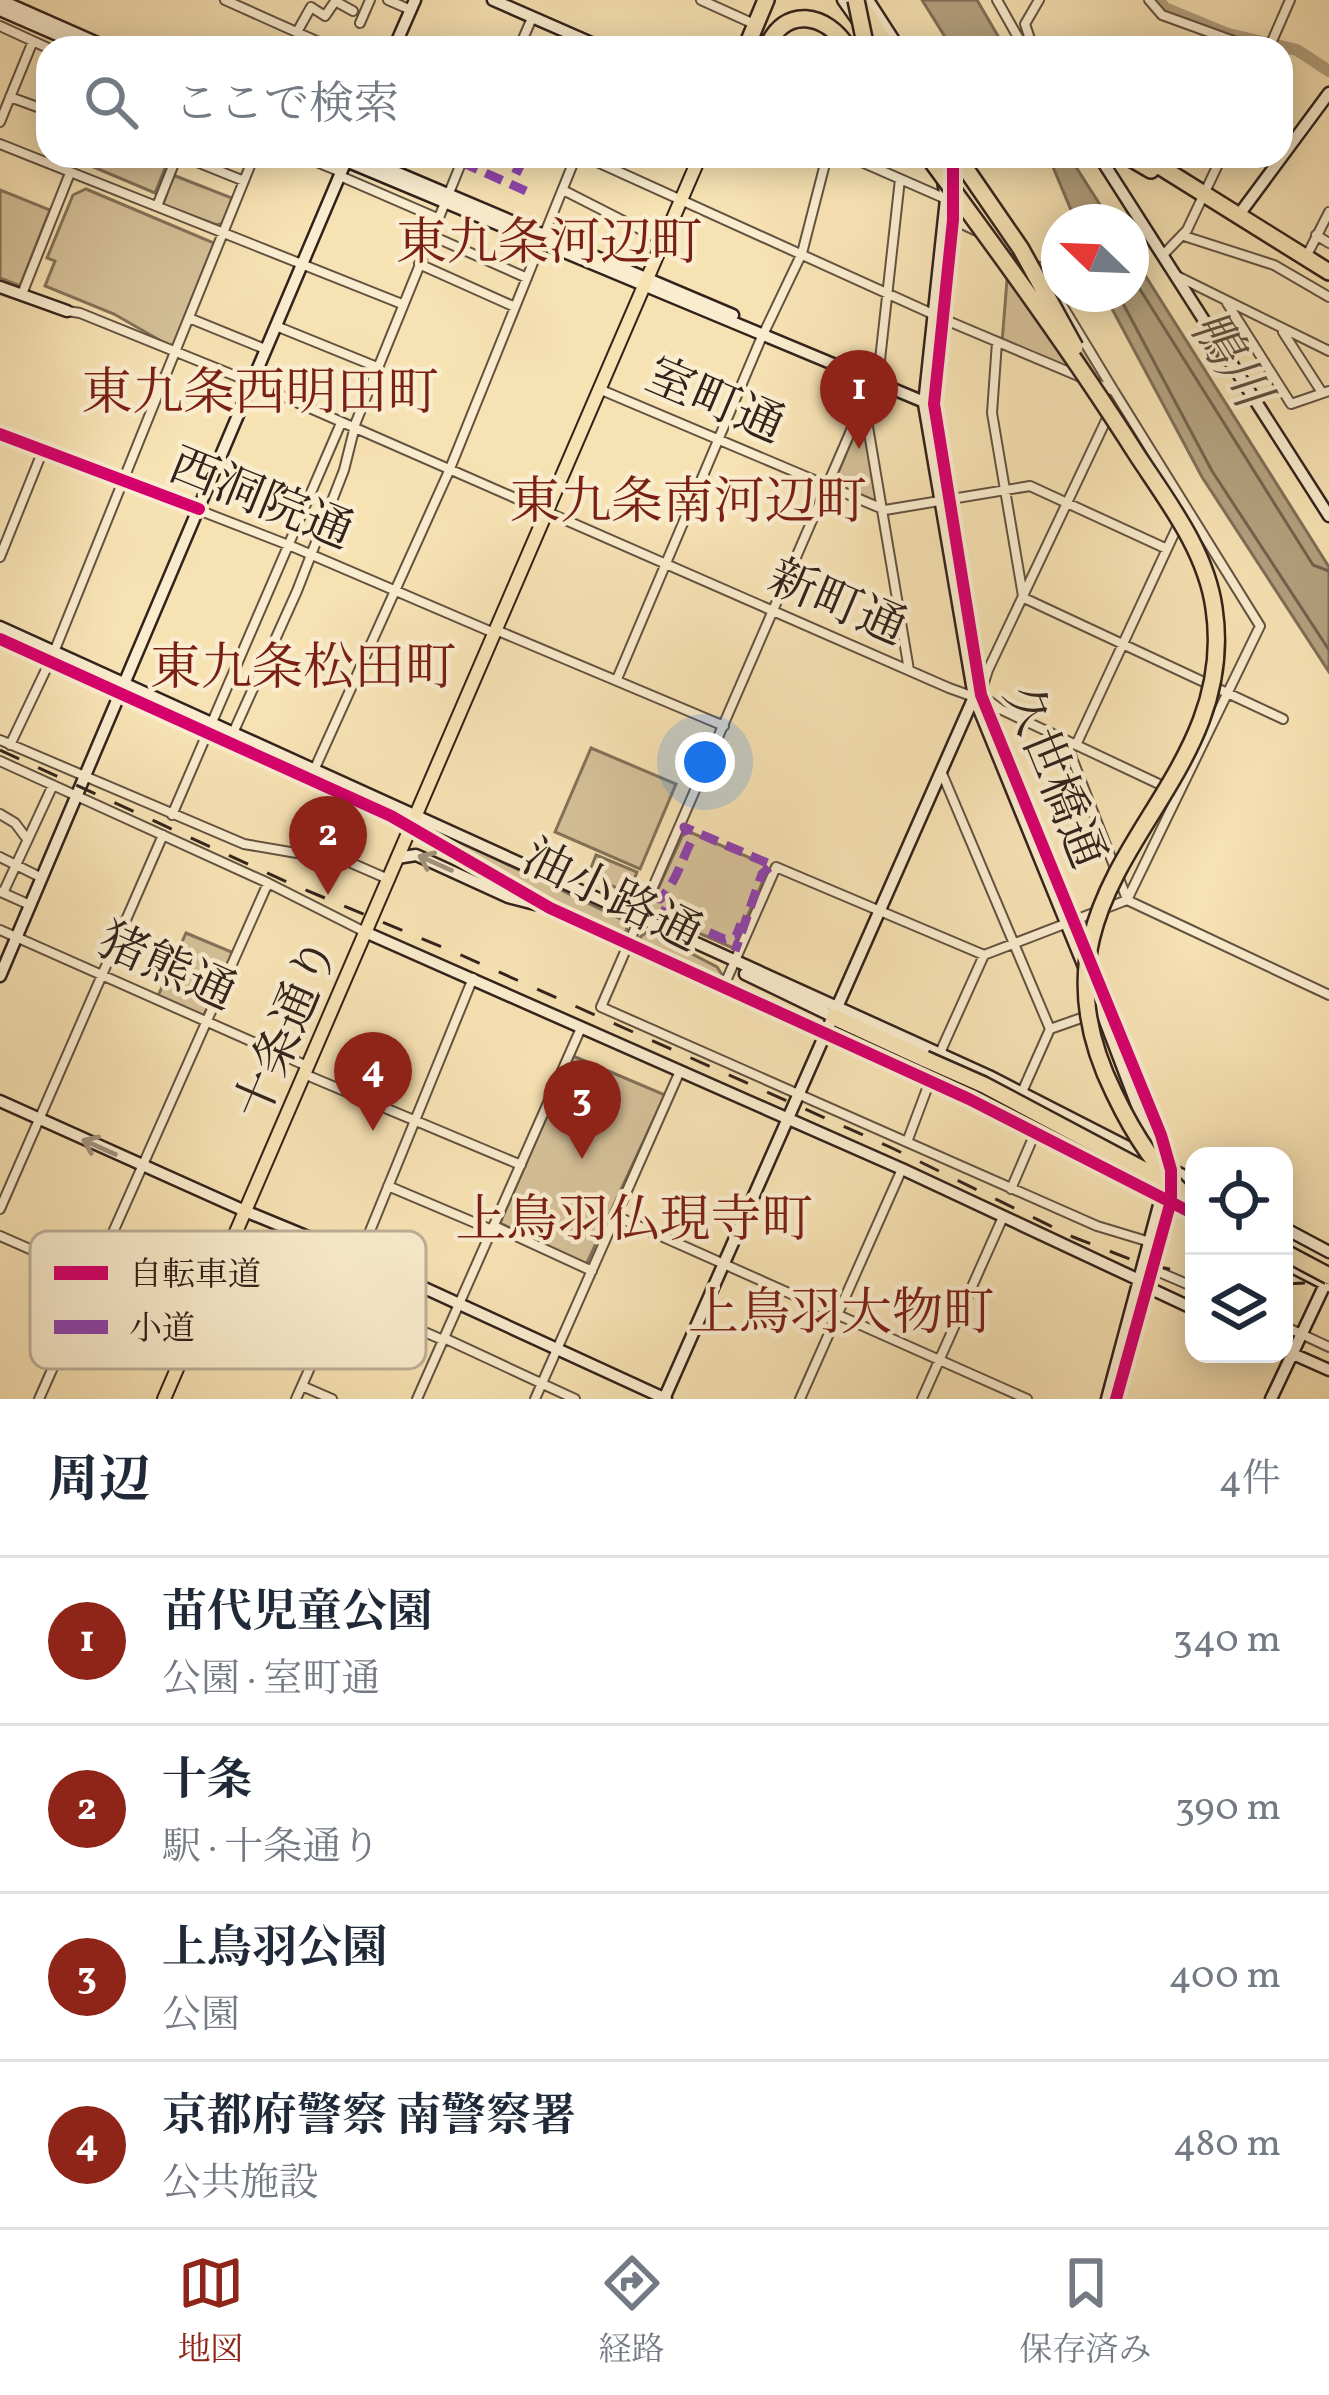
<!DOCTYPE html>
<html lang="ja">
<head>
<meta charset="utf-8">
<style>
	:root { --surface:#fff; --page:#f6f6f7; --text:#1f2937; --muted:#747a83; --line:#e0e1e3; --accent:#8f2418 }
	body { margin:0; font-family:Vollkorn,"Noto Serif JP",serif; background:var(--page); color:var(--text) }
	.controls { position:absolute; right:36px; bottom:36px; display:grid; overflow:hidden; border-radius:24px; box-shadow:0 6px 30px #0003 }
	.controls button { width:108px; height:108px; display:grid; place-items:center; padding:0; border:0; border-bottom:3px solid var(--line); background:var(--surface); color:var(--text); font:60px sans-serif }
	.compass { position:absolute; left:1041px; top:204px; width:108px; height:108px; border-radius:50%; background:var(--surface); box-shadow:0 6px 30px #0003; rotate:293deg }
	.you { position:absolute; left:705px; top:762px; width:42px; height:42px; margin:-30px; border:9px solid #fff; border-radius:50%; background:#1a73e8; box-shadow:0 0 0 18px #1a73e833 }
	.badge { display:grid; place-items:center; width:78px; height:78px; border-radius:50%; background:var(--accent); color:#fff; font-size:39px; font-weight:700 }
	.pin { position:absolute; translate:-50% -99px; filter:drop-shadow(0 3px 6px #0008) }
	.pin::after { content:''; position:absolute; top:63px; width:42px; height:36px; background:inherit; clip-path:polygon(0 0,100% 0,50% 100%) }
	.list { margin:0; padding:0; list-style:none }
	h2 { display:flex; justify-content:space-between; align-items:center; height:156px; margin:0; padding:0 48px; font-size:51px }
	h2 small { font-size:39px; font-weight:400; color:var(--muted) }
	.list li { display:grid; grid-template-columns:78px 1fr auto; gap:36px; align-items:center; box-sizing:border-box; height:168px; padding:0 48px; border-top:3px solid var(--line) }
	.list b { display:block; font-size:45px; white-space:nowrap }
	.list p { margin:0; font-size:39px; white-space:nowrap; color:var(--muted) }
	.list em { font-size:39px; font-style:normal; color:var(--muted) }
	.icon { flex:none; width:66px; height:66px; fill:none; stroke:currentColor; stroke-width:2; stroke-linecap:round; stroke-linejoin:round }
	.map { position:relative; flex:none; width:1329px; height:1399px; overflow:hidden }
	.search { position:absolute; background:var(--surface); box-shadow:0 6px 30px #0003; left:36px; right:36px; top:36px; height:132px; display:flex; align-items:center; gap:30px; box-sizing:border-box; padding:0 42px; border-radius:36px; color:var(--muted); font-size:45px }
	.sheet { height:828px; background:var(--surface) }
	nav { display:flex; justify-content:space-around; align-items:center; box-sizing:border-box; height:168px; border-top:3px solid var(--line); background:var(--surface); font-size:33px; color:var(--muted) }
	nav a { display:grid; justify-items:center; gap:6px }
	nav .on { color:var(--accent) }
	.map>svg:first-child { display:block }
	.green { fill:#d6c199; stroke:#84725a; stroke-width:3 }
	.water { fill:#b4a17f; stroke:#806e57; stroke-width:3 }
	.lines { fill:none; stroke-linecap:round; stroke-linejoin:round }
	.shore { stroke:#74624d; stroke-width:3 }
	.river { stroke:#b4a17f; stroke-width:12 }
	.street-casing { stroke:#645241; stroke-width:12 }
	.secondary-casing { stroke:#33221b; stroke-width:15 }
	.primary-casing { stroke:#33221b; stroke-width:16 }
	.highway-casing { stroke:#33221b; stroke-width:20 }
	.street { stroke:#faecce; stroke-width:8 }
	.secondary { stroke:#faecce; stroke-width:10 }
	.primary { stroke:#f7e2b3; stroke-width:12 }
	.highway { stroke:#f7e2b3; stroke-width:15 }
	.rail { stroke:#33221b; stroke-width:3; stroke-dasharray:21 21; stroke-linecap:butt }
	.highway-bridge-casing { stroke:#33221b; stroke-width:20; stroke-linecap:butt }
	.highway-bridge { stroke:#f7e2b3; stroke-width:15 }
	.quiet { stroke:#8e44ad; stroke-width:9; stroke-dasharray:18 9; stroke-linecap:butt }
	.cycleway-casing { stroke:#faecce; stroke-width:20 }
	.cycleway { stroke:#d6006c; stroke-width:12 }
	.oneway { stroke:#a0917d }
	.labels { text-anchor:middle; stroke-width:9; stroke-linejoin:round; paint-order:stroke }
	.street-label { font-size:48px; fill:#33221b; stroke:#faecce }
	.neighbourhood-label { font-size:51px; fill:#7a1f14; stroke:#faecce }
	.water-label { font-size:51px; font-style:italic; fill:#604e3e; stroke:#faecce }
	.key { fill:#faecce; stroke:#beaf98; stroke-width:3 }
	.key-label { font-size:33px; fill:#33221b }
</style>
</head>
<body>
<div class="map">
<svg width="1329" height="1399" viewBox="0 0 1329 1399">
	<rect width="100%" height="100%" fill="#f7e2b3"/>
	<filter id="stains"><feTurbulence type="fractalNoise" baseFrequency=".00167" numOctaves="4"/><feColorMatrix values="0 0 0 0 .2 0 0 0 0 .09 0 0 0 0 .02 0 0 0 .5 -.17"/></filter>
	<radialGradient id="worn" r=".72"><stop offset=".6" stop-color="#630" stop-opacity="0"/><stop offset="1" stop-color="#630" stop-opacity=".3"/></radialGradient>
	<path class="green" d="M81,156H170L155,193L79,161Z
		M173,175L232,198L223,223L217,225L163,205Z
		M86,189L214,243L174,344L170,346L114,314L45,286L55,261L47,258L73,195Z
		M0,190L50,210L20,286L0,278Z
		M1020,253L1045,284L1106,382L1103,384L1002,343L1009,255Z
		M861,418H865L879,498L875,501L837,485L835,480Z
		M591,748L676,784L640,869L555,832Z
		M434,829L625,921L627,931L618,934L522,887Z
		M685,830L762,863L768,870L733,948L648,911Z
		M596,855L637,872L629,893L588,876Z
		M648,931L717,967L723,976L716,978L642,944L640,937Z
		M186,933L234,953L203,1017L158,996Z
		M573,1056L665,1095L586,1265L500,1223Z"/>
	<path class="water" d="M922,0H977L1005,48H952Z
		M1041,156H1069L1111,222H1076L1053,167Z
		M1131,253L1329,567V672L1202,477L1110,305L1105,294H1131Z"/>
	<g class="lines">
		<path class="shore" d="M1131,275L1313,565L1329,571
			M1118,294L1212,471L1329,650"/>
		<path class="river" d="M1158,0L1165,8L1228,34L1297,50L1329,71"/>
		<g class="street-casing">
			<path id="street" d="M225,0L332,48
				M388,0L411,10
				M701,0L754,24
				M997,0L1024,48
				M1149,0L1162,15L1253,48
				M335,1L353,11
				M360,23L370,0
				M0,26L48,48
				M297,32L311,7L325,16L336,0
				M519,48L532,18
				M1033,48L1025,24L1039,0
				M1269,48L1290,0
				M10,97L43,109
				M0,122L33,41
				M0,144L402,304
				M182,156L244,181
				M302,156L341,172
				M584,156L948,321L1114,391L1260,626L1127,900
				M848,156L946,199
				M340,176L437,218
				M563,190L663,241
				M157,206L177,156
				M951,219L981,233
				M430,235L527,278
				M1316,235L1329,243
				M1184,236L1274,265L1329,297
				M1163,255L1187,230L1222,156
				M1306,257L1329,212
				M419,264L515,307
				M1039,267L1114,391
				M1177,276L1329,351
				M22,294L70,173
				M1227,303L1291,404L1329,391
				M67,311L80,313L248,381L949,688L974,697L981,695L1000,709L1178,793
				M189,318L265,349
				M276,326L377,367
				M1283,332L1321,391
				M997,342L992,413L1023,596
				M878,378L900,179
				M872,382L601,1007L1097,1226L1150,1242
				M599,389L885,510L1030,486L1167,549
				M864,403L909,670
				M18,440L291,546L494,633
				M0,557L43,450
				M1024,598L1283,719
				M496,630L724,726
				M54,652L254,156
				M617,679L760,341L802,253L827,156
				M982,689L988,670L1109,414
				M233,733L297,591L344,470L356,422L464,156
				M0,740L244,844L349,862L388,879
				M1065,740L1127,899
				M10,745L50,661
				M1076,745L1179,523
				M0,761L268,883L365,932
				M315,768L449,471L576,156
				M941,771L1050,1029
				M0,814L15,823L27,839
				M172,815L341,423
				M0,857L42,878
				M1,892L30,905
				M3,893L53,785
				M0,930L307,1066
				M723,988L776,867L984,955L1127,900L1329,995
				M304,1074L521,1165
				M1022,1092L1050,1029L1087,1016
				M907,1142L943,1046L984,955
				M388,1186L492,1230
				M1011,1189L1035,1133
				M0,1209L163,835
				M616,1216L1027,1399
				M494,1226L592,1271
				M0,1236L196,1322
				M230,1248L443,1340
				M1152,1269L1194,1287
				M1284,1326L1329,1347
				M444,1338L575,1399
				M302,1386L332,1399
				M39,1399L268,883
				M296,1399L359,1258L473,978
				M417,1399L581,1028
				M535,1399L680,1071
				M800,1399L902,1169
				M922,1399L1003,1217"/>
		</g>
		<g class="secondary-casing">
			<path id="secondary" d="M0,0L109,48
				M493,0L603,48
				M843,0L877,48
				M868,0L899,48
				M0,10L87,48
				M394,48L415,0
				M334,156L929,404
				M358,156L733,315
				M939,156L946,199L924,404L974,697L1084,967
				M953,156V220L934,404L981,695L1111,1007L1171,1169
				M1099,156L1329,516
				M1238,216L1329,93
				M0,287L67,311
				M0,434L18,440
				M0,627L989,1076L1194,1181
				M0,639L391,816L550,908L969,1099L1194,1214
				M397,858L416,855L508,897L535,904
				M365,932L902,1169L1139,1280
				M745,974L834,1017
				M0,976L348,156
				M1091,984L1157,1158
				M0,1101L245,1211L359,1258L666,1399
				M1284,1228L1329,1252
				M1284,1263L1329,1286
				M1147,1287L1194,1309
				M1284,1350L1329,1370
				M664,1399L974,697
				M1107,1399L1162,1194
				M1116,1399L1171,1200
				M1271,1399L1329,1276"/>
		</g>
		<g class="primary-casing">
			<path id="primary" d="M164,1399L700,156"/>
		</g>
		<g class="highway-casing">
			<path id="highway" d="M858,0L888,48
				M746,48L766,0
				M767,48C784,5 827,13 848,48
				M1127,156L1151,170
				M1143,156L1329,272
				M834,1017L925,1059"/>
		</g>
		<use href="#street" class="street"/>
		<use href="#secondary" class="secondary"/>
		<use href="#primary" class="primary"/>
		<use href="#highway" class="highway"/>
		<path class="rail" d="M0,750L289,883L461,955L892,1148L1073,1237L1135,1261L1194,1275
			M1284,1284L1329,1282"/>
		<g class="highway-bridge-casing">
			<path id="highway-bridge" d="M856,0L866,48
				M928,156C1000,254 1072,352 1137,455C1168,502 1206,551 1214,608C1243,800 1007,876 1114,1093C1134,1135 1158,1173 1194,1203
				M957,156L1021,249L1075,347
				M925,1059L984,1085L1163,1180
				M1284,1252L1329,1276"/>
		</g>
		<use href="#highway-bridge" class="highway-bridge"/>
		<path class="quiet" d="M489,156L522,172
			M461,162L526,191
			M653,896L660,899C676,883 681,861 691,842L684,827L772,865L762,874L735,951
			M660,910L724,939L736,936L741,924"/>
		<g class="cycleway-casing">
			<path id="cycleway" d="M953,156V220L934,404L981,695L1161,1135L1171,1170V1201L1116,1399
				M0,434L199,509
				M0,639L391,816L550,908L969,1099L1194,1214"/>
		</g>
		<use href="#cycleway" class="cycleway"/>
	</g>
	<defs><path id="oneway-shaft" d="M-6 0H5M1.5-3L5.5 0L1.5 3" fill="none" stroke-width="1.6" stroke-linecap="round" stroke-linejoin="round" transform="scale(3)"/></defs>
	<g class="oneway">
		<use href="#oneway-shaft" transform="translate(435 863) rotate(-156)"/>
		<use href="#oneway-shaft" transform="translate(99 1147) rotate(-156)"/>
	</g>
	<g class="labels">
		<g class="street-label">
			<text transform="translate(716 399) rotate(23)" y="17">室町通</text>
			<text transform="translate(262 497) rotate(22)" y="17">西洞院通</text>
			<text transform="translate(838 601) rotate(23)" y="17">新町通</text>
			<text transform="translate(1056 776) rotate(68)" y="17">久世橋通</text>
			<text transform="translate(613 894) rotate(26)" y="17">油小路通</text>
			<text transform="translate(168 965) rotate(24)" y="17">猪熊通</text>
			<text transform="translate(285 1028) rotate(-67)" y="17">十条通り</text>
		</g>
		<g class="neighbourhood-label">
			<text x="549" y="259">東九条河辺町</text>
			<text x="260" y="409">東九条西明田町</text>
			<text x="688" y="518">東九条南河辺町</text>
			<text x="303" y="684">東九条松田町</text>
			<text x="634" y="1236">上鳥羽仏現寺町</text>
			<text x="841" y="1329">上鳥羽大物町</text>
		</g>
		<g class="water-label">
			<text transform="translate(1231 358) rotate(58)" y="18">鴨川</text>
		</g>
	</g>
	<rect x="30" y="1231" width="396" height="138" rx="18" class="key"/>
	<rect x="54" y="1266" width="54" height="14" fill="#d6006c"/>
	<rect x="54" y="1320" width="54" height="14" fill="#8e44ad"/>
	<g class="key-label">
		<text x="129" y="1285">自転車道</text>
		<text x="129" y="1339">小道</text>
	</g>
	<rect width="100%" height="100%" filter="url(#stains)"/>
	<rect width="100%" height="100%" fill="url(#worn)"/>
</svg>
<div class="controls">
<button><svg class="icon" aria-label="locate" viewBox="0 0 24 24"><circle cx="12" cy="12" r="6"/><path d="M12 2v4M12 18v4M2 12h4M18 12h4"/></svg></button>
<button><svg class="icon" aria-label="layers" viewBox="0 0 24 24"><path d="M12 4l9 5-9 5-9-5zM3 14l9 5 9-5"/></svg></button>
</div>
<svg class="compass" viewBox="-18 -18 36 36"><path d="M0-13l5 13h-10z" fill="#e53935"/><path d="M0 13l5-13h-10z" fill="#747a83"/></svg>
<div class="you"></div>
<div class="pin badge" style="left:859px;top:449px">1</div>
<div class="pin badge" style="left:328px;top:895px">2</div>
<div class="pin badge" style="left:582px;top:1159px">3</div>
<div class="pin badge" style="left:373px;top:1131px">4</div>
<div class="search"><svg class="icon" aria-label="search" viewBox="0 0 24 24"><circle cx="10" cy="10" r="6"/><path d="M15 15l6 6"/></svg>ここで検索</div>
</div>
<section class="sheet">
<h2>周辺<small>4件</small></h2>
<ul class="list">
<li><span class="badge">1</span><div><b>苗代児童公園</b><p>公園 · 室町通</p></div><em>340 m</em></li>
<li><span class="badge">2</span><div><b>十条</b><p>駅 · 十条通り</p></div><em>390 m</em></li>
<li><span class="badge">3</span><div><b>上鳥羽公園</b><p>公園</p></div><em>400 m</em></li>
<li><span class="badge">4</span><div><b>京都府警察 南警察署</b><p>公共施設</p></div><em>480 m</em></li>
</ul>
</section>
<nav>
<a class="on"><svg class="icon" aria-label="map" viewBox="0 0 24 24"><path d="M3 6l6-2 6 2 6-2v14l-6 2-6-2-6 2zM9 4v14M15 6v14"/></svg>地図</a>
<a><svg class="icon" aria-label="directions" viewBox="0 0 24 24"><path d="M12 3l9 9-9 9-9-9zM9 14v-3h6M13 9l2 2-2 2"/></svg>経路</a>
<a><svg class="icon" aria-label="saved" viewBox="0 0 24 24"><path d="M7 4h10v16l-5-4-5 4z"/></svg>保存済み</a>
</nav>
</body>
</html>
